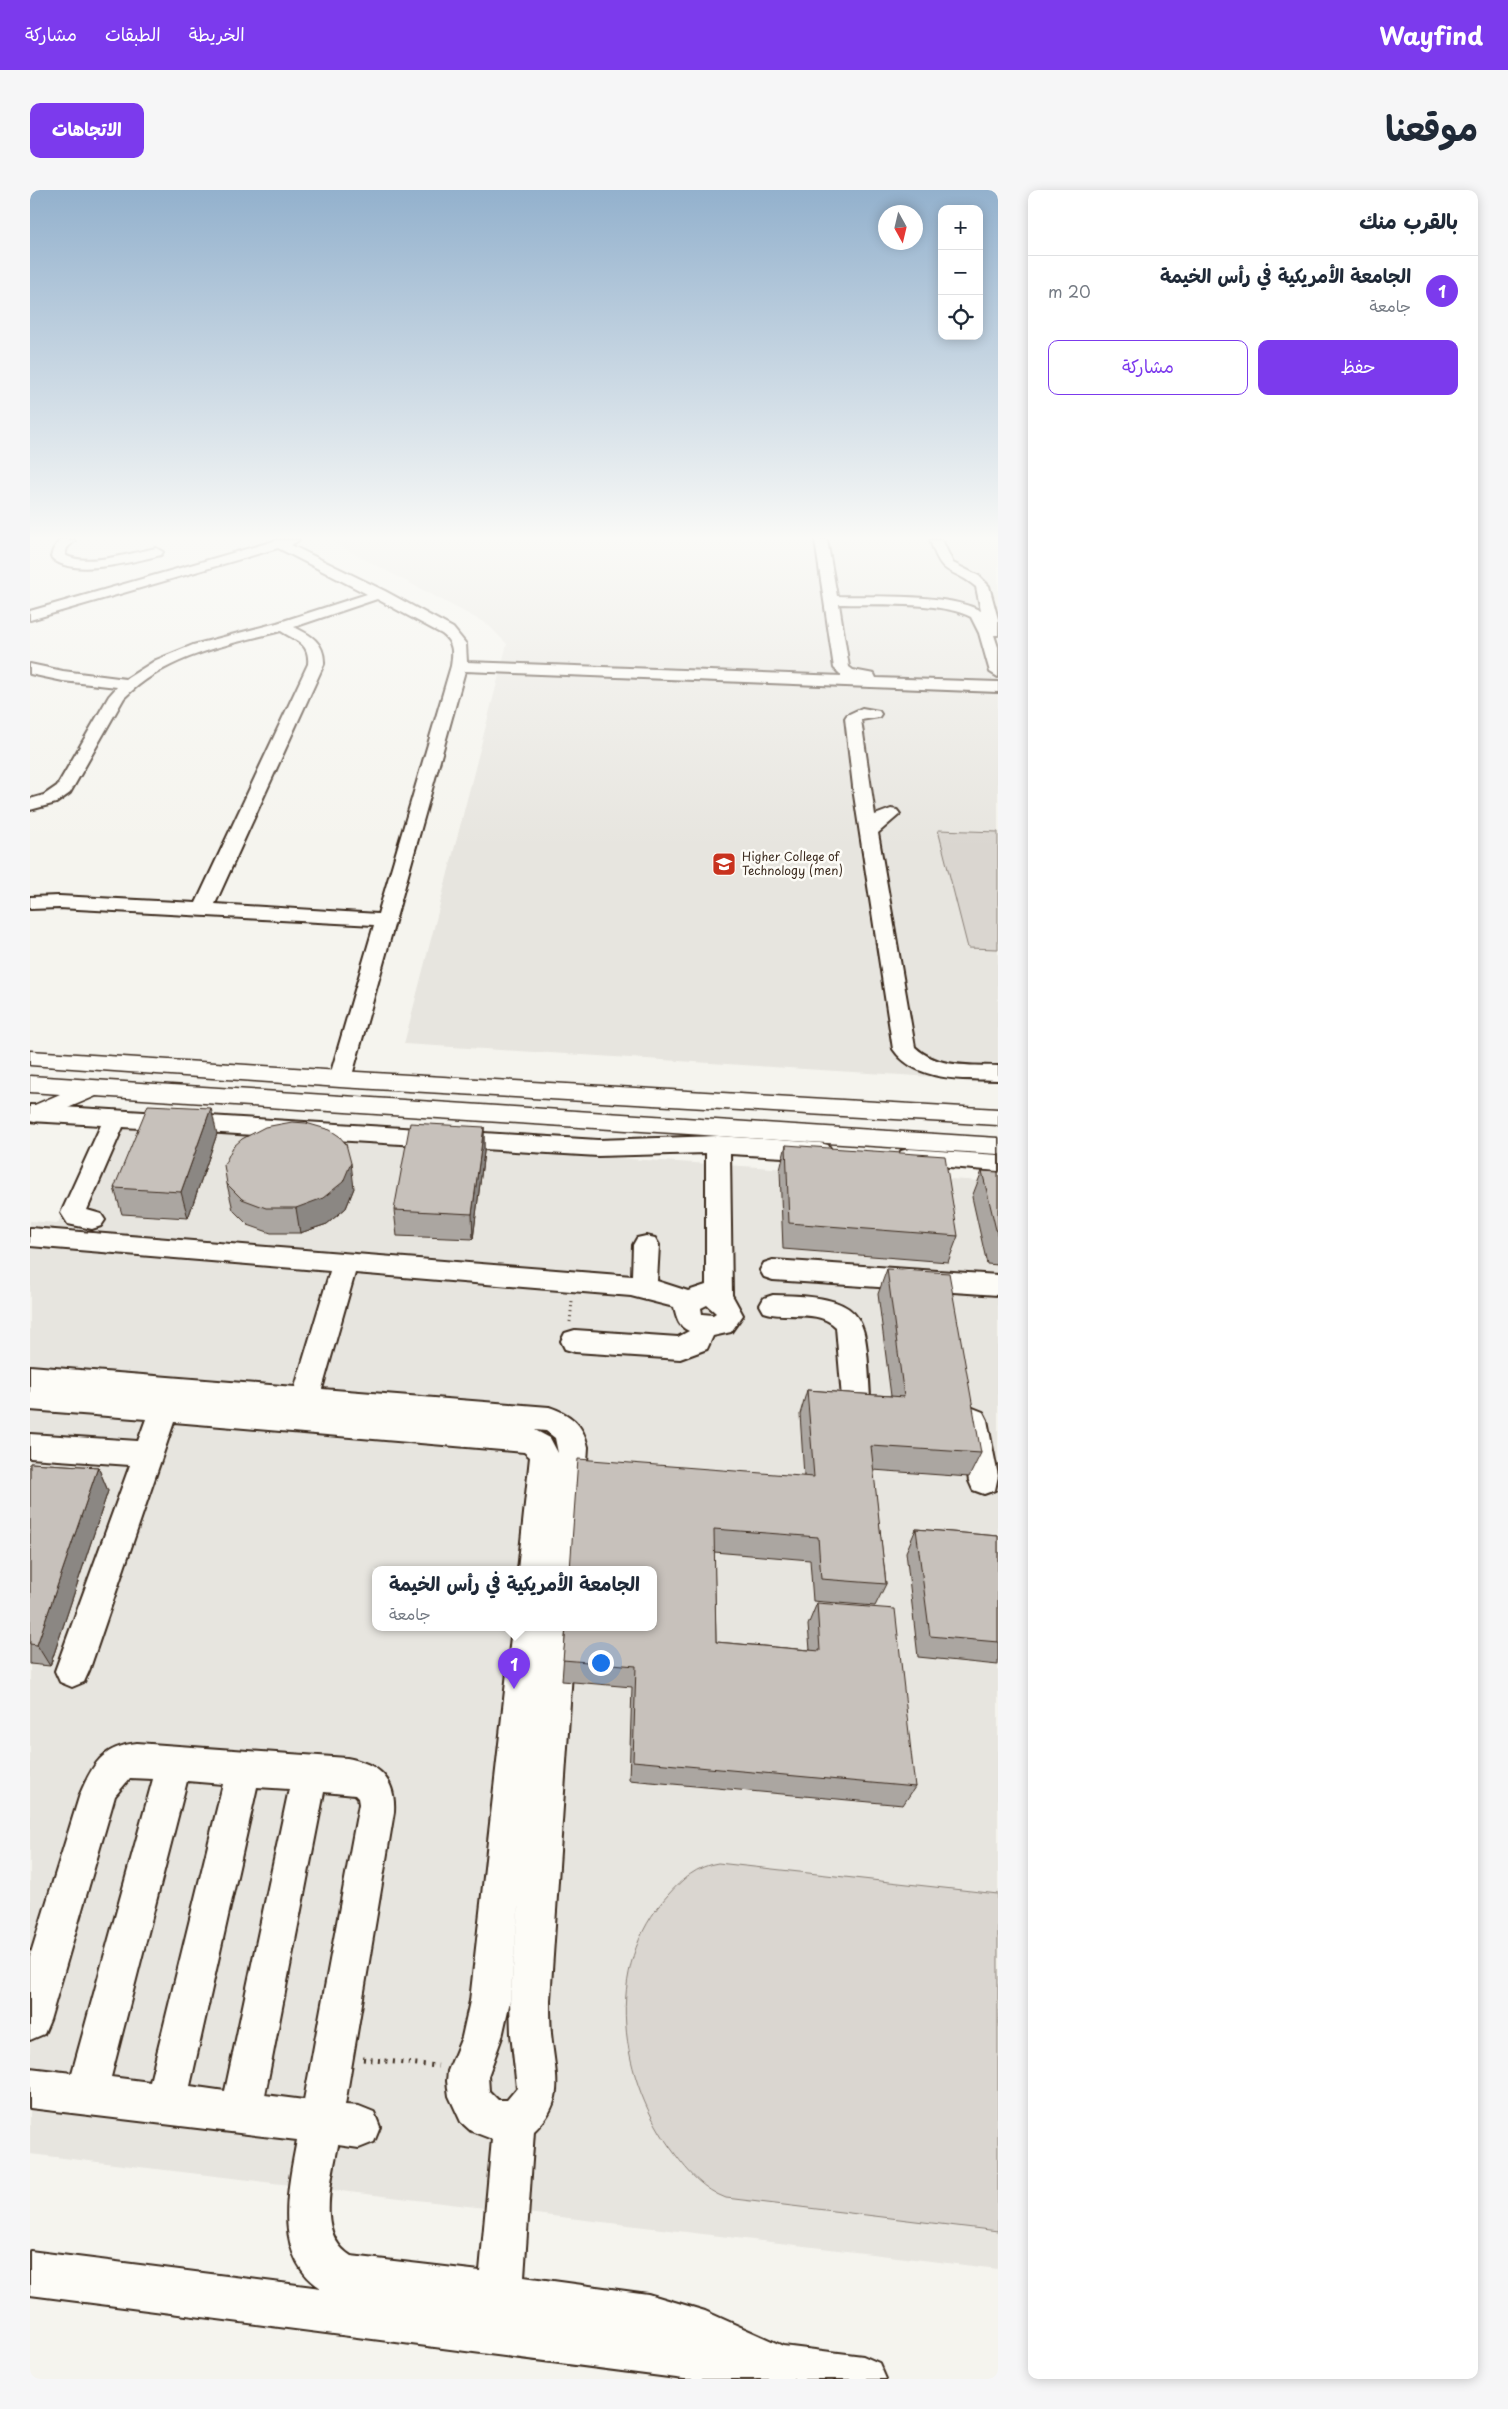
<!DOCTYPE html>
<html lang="ar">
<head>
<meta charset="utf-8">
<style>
	:root { --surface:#fff; --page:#f6f6f7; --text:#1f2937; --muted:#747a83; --line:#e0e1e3; --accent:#7c3aed }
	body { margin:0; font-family:"Playpen Sans","Playpen Sans Arabic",sans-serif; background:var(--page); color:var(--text); direction:rtl }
	.controls { position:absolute; right:15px; top:15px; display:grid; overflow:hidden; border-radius:10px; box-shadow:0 2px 12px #0003 }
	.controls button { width:45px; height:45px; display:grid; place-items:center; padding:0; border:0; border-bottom:1px solid var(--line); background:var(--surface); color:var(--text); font:25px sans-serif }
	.compass { position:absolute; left:848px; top:15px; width:45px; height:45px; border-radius:50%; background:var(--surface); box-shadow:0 2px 12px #0003; rotate:172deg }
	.you { position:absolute; left:570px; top:1472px; width:18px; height:18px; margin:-12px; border:4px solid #fff; border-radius:50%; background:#1a73e8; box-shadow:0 0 0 8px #1a73e833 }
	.badge { display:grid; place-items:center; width:32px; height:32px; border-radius:50%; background:var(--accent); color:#fff; font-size:16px; font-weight:700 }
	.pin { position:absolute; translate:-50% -41px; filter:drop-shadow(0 1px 2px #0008) }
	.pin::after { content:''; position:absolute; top:26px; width:18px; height:15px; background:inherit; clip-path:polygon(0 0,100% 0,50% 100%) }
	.popup { position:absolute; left:342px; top:1376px; width:285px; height:65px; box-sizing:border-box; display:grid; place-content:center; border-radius:10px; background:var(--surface); filter:drop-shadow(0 1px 4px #0005); font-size:16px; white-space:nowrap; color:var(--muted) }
	.popup b { font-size:19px; color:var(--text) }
	.popup::after { content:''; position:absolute; left:50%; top:100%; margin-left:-10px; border:10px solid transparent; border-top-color:var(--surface) }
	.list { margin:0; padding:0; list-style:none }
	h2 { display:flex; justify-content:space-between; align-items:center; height:65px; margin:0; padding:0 20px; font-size:21px }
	h2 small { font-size:16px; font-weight:400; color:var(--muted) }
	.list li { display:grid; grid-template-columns:32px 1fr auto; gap:15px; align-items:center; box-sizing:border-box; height:70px; padding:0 20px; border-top:1px solid var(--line) }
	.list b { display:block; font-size:19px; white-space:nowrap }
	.list p { margin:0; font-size:16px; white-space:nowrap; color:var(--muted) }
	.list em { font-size:16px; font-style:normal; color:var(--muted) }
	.actions { display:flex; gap:10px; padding:15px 20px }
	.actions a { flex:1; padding:11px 0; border:1px solid var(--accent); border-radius:10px; text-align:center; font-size:18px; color:var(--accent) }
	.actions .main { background:var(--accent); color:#fff }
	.icon { flex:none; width:28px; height:28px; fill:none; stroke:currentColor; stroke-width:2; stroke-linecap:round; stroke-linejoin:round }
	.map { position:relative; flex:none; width:968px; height:2189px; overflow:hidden; direction:ltr; border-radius:10px }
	header { display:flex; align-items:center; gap:30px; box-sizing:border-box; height:70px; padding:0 25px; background:var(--accent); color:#fff }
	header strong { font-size:24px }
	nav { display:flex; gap:28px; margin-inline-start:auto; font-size:18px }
	.intro { display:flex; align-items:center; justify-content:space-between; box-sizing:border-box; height:120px; padding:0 30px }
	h1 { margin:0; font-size:35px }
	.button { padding:12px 22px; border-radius:10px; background:var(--accent); color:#fff; font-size:18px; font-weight:700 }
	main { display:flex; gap:30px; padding:0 30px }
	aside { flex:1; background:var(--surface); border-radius:10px; box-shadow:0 2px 12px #0003 }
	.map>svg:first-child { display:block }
	.built { fill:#e7e5df; fill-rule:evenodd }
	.green { fill:#dad6d0; stroke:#8a8077 }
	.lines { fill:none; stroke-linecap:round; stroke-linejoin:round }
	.minor-casing { stroke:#3b2a1e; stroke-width:4 }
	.major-casing { stroke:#3b2a1e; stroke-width:3 }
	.path-far1 { stroke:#3b2a1e; stroke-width:3; stroke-dasharray:1 4; stroke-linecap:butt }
	.path { stroke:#3b2a1e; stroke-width:5; stroke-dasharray:2 5.5; stroke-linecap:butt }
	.minor { fill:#fdfcf7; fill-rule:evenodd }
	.major { fill:#fdfcf7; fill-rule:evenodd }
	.wall { fill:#aba6a1; stroke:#3b2a1e }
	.shaded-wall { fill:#8b8783; stroke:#3b2a1e }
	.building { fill:#c7c1bb; stroke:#3b2a1e }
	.labels { text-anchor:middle; stroke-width:5; stroke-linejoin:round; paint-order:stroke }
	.far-poi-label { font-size:12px; fill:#3b2a1e; stroke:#fdfcf7; text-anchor:start }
</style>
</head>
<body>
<header>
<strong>Wayfind</strong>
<nav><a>الخريطة</a><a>الطبقات</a><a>مشاركة</a></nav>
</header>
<div class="intro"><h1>موقعنا</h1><a class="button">الاتجاهات</a></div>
<main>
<aside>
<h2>بالقرب منك<small></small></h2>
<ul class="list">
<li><span class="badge">1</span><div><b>الجامعة الأمريكية في رأس الخيمة</b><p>جامعة</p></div><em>20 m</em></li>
</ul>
<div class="actions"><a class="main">حفظ</a><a>مشاركة</a></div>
</aside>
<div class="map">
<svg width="968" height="2189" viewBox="0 0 968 2189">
	<rect width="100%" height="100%" fill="#f5f4ee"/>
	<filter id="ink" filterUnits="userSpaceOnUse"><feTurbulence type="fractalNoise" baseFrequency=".02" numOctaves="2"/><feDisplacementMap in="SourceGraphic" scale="10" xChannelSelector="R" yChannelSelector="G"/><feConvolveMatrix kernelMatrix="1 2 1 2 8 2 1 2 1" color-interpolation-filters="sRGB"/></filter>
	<g filter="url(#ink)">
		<path class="built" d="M314,350H968V891L374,854L477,454L457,434L304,353Z
			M72,936L968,992V2079L0,1964V1031L28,1033ZM345,1380H623V1438H345Z"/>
		<path class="green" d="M908,640L968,642V759L938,758Z
			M688,1673L968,1704V2041L696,2008C674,2000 658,1982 645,1964C589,1891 572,1777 638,1705C652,1689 667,1676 688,1673Z"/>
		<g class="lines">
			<g class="minor-casing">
				<path id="minor" d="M30,350H45L37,358L35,365C56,377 102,363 126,358L133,362L131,365C107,371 39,389 21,367L23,360Z
					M248,350H269L261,355L355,401L423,438L436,454L437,472L812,486L804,478L785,350H797L807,406C845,407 919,403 951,421L946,397C920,375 913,390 900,350H912L923,373L949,386L959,396L968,429V445H964L968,457V487L960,482L949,443L941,427C910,411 845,415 809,414L819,477L823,480L844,484L846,488L968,492V502L435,481L321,889L318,894L310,896L302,894L299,889L344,735L29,718L0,719V707L29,706L166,713L278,474C280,453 266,451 251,441C195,455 136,466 94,508L40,603L26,613L0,620V609L14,605L27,596L79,506L87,497L33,491L0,484V474L33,481L96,489L126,470L163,455L247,433L337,404L248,358L0,430V421ZM347,409L412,444C424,453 423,463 421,476L348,724L185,714L294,474C295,453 281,445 264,437Z
					M832,518L849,521L851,524L849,527L831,530L845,625L861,619L867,620L870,624L848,643L885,857C907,878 939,875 968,876V890C933,889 885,892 863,859L824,605L815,528L817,525Z
					M0,915L568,950L688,946L790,953L798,955L802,961L798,967L790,969L700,964L702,1105L713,1125L701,1142L683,1146L677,1159L650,1169L545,1162L535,1159L531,1151L535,1143L545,1140L648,1147L659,1141C648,1136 647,1128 644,1117L601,1106L325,1083L292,1199L519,1217C540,1224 553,1234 558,1257L550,1380H488L500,1267L494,1262L144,1232L59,1481L54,1492L42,1497L30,1492L25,1481L100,1275L0,1268V1244L108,1251L116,1229L0,1220V1176L265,1197L300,1081L0,1056V1038L602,1086L603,1055L607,1048L616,1046L625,1048L629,1055L627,1091L658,1101L676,1095V963L568,966L93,937L57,1020L71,1024L75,1030L71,1036L62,1039L38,1034L31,1023L71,935L0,931ZM677,1115L686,1123L683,1125L672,1124L671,1118ZM505,1240L516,1241L525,1248L528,1263L520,1248Z
					M879,959L968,965V981L871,973L867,967L871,961Z
					M743,1070L968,1085V1105L743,1090L734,1087L730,1080L734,1073Z
					M743,1105C847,1106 834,1130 841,1220L837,1228L827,1232L817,1228L813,1220L806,1137C787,1118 757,1130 734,1122L730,1115L734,1108Z
					M943,1218L953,1222L957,1230L968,1286L965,1300L954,1304L943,1300L939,1291L929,1230L933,1222Z
					M482,1438H545L520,1810C520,1824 520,1838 522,1852C526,1889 535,1912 504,1941L494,2087L618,2104L675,2121L753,2156L833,2166L849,2173L856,2189H654L0,2105V2061L291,2098C242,2067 258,1997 267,1950L0,1918V1878L42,1883L123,1589L100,1588L85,1606L20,1830L14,1844L0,1850V1766L50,1604C63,1574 72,1557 107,1553L317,1568C348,1574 366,1588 364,1622L315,1915L329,1916L344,1922L350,1937L344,1952L329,1958L308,1955C302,1989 285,2044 321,2066L450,2081L462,1949L441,1941L431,1932L419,1906L417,1891L418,1881L432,1847L440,1811ZM157,1591L193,1594L120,1892L81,1887ZM227,1597L259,1599L195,1901L160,1896ZM294,1602L325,1605L328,1608L329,1614L274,1910L235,1905ZM491,1689L480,1810L481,1844L487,1898L477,1910H468L459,1901L458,1886L472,1847L480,1811Z"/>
			</g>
			<g class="major-casing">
				<path id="major" d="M0,861L310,881L968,919V935L310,897L0,875Z
					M0,886L968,948V964L66,906L5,932L0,931V917L30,904L0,902Z"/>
			</g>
			<path class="path-far1" d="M540,1132L542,1111"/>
			<path class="path" d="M333,1869L408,1876"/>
			<use href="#minor" class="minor"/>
			<use href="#major" class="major"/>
		</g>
		<path class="wall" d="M454,937V962L443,1049L367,1046L364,1020Z
			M187,944L158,1028L92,1024L84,998Z
			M756,955L928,1046L918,1072L753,1059L750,980Z
			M952,981L968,982V1075L957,1074L942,1007Z
			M197,994L324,998L316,1018L297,1034L270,1043H241L218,1035L203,1020Z
			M857,1079L951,1263L939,1287L843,1280L856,1394L845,1416L783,1411L780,1370L684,1362L686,1452L780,1460L778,1435L787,1413L885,1597L873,1615L599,1590L602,1497L532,1491L540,1380L774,1286L770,1224L777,1200L861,1206L848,1104Z
			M0,1273L68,1277L78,1301L20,1476L0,1474Z
			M886,1339L968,1346V1475L888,1467L876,1362Z"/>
		<path class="shaded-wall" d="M181,918L187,944L158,1028L151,1002Z
			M454,937V962L443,1049L442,1024Z
			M321,973L324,998L316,1018L297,1034L270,1043L266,1018Z
			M68,1277L78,1301L20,1476L7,1455Z"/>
		<path class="building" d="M118,915L181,918L151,1002L84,998Z
			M262,932L276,933L300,940L309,946L316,954L321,973L313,992L293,1008L266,1018H236L212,1009L197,994L194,975L203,957L212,949L235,937Z
			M380,933L454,937L442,1024L364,1020Z
			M756,955L915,966L928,1046L759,1033Z
			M952,981L968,982V1048Z
			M857,1079L919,1083L951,1263L841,1256L856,1394L791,1389L788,1347L684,1339L686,1452L790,1461L787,1413L865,1419L885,1597L603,1571L606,1476L533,1470L536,1438H623V1380H540L548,1269L784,1287L777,1200L874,1207Z
			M0,1273L68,1277L7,1455L0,1454Z
			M886,1339L968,1346V1452L900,1446Z"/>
	</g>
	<linearGradient id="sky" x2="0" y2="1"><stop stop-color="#93b1cd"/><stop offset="0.53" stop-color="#fafaf7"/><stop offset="1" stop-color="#fafaf7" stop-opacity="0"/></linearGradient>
	<rect width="968" height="657" fill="url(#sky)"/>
	<defs>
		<g id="university-square" transform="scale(1.25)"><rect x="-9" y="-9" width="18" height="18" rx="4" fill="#c8321e" stroke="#fdfcf7"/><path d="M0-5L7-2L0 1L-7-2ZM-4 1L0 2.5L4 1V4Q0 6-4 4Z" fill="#fff"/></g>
	</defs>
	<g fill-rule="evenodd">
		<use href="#university-square" x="694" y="674"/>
	</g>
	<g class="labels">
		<g class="far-poi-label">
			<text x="712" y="671">Higher College of<tspan x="712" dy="14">Technology (men)</tspan></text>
		</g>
	</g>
</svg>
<div class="controls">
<button>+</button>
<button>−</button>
<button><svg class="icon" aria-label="locate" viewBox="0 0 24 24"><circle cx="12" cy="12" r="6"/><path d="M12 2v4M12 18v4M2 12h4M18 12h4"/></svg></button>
</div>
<svg class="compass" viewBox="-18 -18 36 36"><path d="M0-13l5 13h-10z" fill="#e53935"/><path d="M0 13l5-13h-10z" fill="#747a83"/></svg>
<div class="you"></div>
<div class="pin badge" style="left:484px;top:1499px">1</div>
<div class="popup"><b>الجامعة الأمريكية في رأس الخيمة</b>جامعة</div>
</div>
</main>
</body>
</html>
